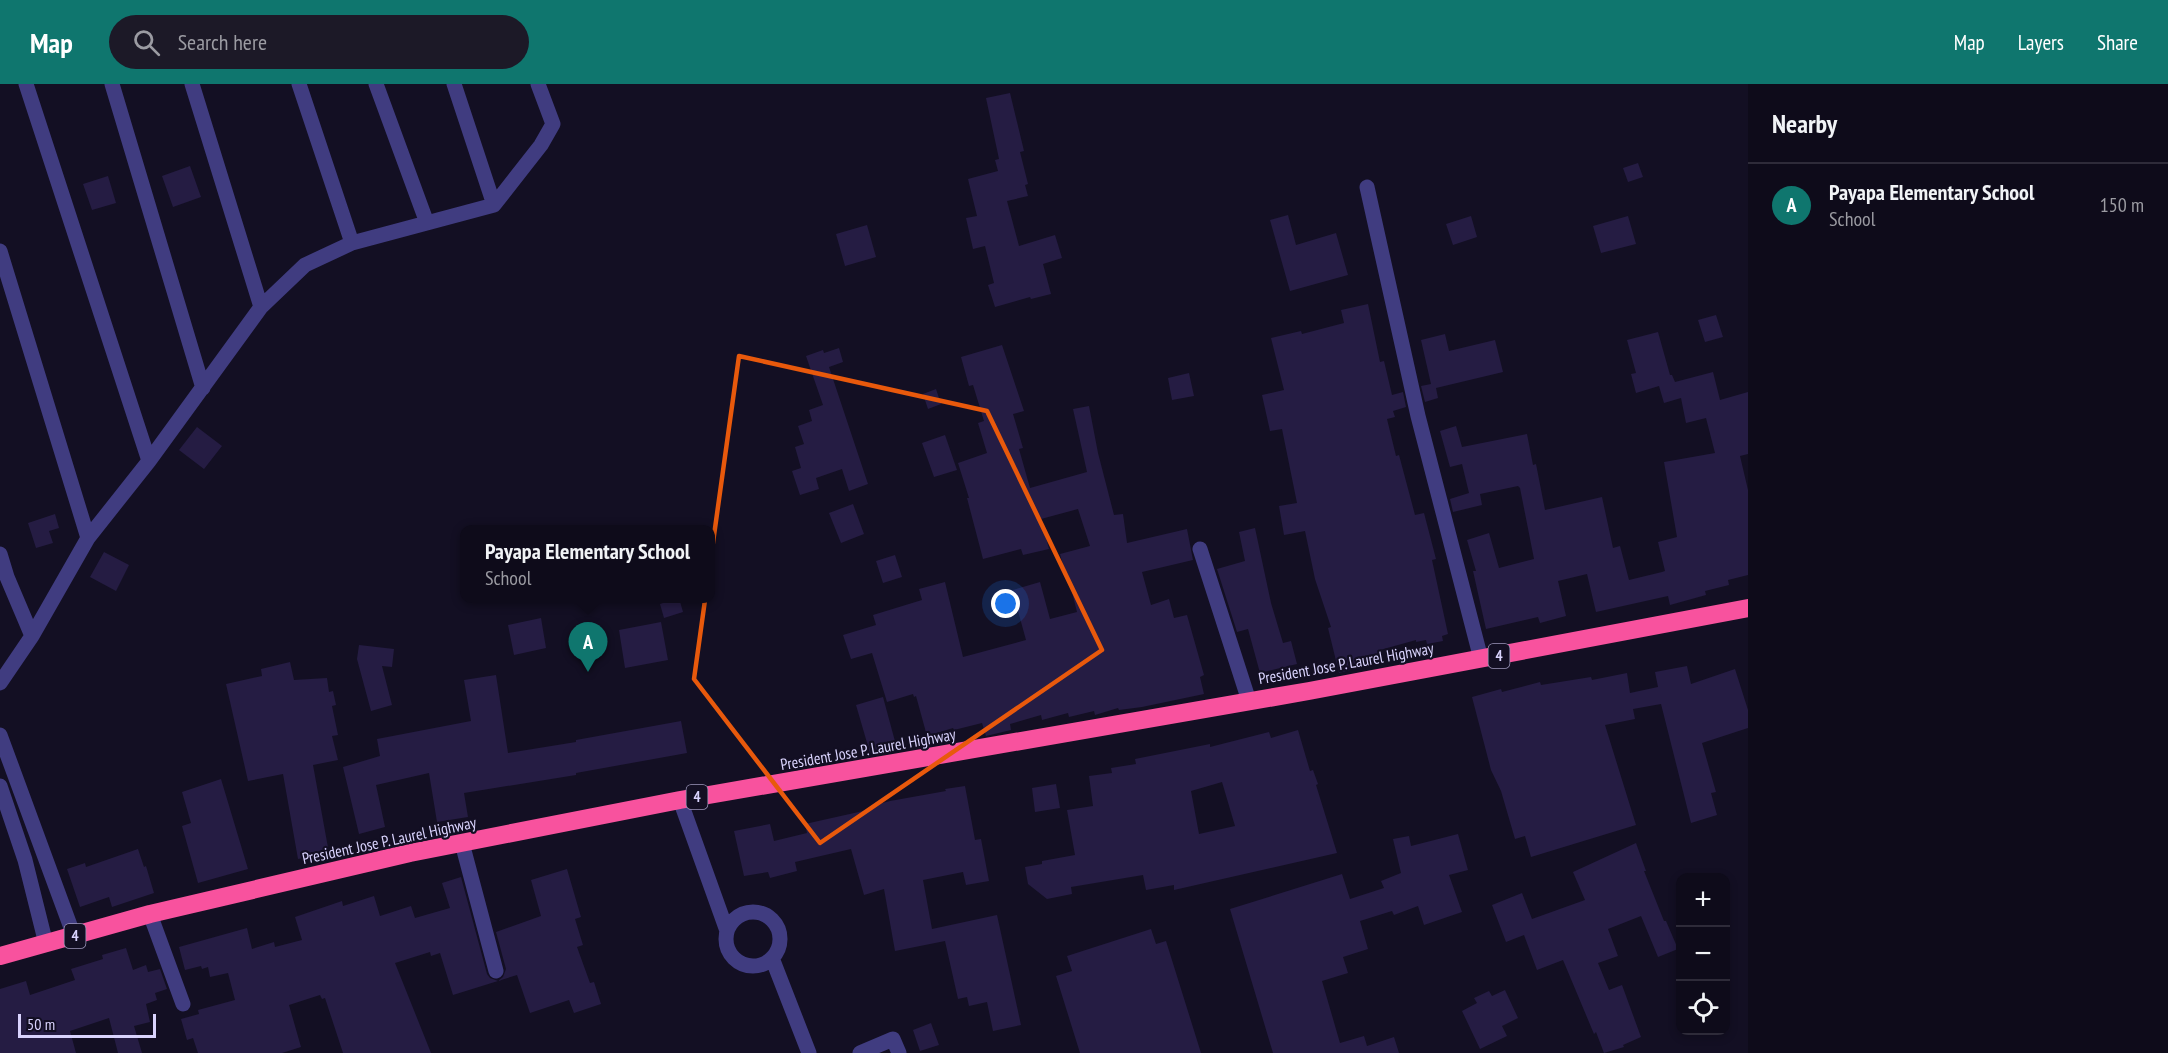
<!DOCTYPE html>
<html lang="en">
<head>
<meta charset="utf-8">
<style>
	:root { --surface:#0e0b1a; --page:#1c1927; --text:#f1f3f6; --muted:#9b9ba2; --line:#2e2b39; --accent:#0f766e }
	body { margin:0; font-family:"PT Sans Narrow",sans-serif; background:var(--page); color:var(--text) }
	.controls { position:absolute; right:18px; bottom:18px; display:grid; overflow:hidden; border-radius:12px; box-shadow:0 3px 9px #0003 }
	.controls button { width:54px; height:54px; display:grid; place-items:center; padding:0; border:0; border-bottom:2px solid var(--line); background:var(--surface); color:var(--text); font:30px sans-serif }
	.scale { position:absolute; left:18px; bottom:15px; width:138px; box-sizing:border-box; padding-left:6px; border:3px solid #d9d3fd; border-top:0; font-size:16px; line-height:21px; white-space:nowrap; color:#d9d3fd; -webkit-text-stroke:4px #130f23; paint-order:stroke }
	.you { position:absolute; left:1006px; top:520px; width:21px; height:21px; margin:-15px; border:4px solid #fff; border-radius:50%; background:#1a73e8; box-shadow:0 0 0 9px #1a73e833 }
	.badge { display:grid; place-items:center; width:39px; height:39px; border-radius:50%; background:var(--accent); color:#fff; font-size:20px; font-weight:700 }
	.pin { position:absolute; translate:-50% -50px; filter:drop-shadow(0 2px 3px #0008) }
	.pin::after { content:''; position:absolute; top:32px; width:21px; height:18px; background:inherit; clip-path:polygon(0 0,100% 0,50% 100%) }
	.popup { position:absolute; left:460px; top:441px; width:255px; height:78px; box-sizing:border-box; display:grid; place-content:center; border-radius:12px; background:var(--surface); filter:drop-shadow(0 2px 4px #0005); font-size:20px; white-space:nowrap; color:var(--muted) }
	.popup b { font-size:22px; color:var(--text) }
	.popup::after { content:''; position:absolute; left:50%; top:100%; margin-left:-12px; border:12px solid transparent; border-top-color:var(--surface) }
	.list { margin:0; padding:0; list-style:none }
	h2 { display:flex; justify-content:space-between; align-items:center; height:78px; margin:0; padding:0 24px; font-size:26px }
	h2 small { font-size:20px; font-weight:400; color:var(--muted) }
	.list li { display:grid; grid-template-columns:39px 1fr auto; gap:18px; align-items:center; box-sizing:border-box; height:84px; padding:0 24px; border-top:2px solid var(--line) }
	.list b { display:block; font-size:22px; white-space:nowrap }
	.list p { margin:0; font-size:20px; white-space:nowrap; color:var(--muted) }
	.list em { font-size:20px; font-style:normal; color:var(--muted) }
	.icon { flex:none; width:33px; height:33px; fill:none; stroke:currentColor; stroke-width:2; stroke-linecap:round; stroke-linejoin:round }
	.map { position:relative; flex:none; width:1748px; height:969px; overflow:hidden }
	header { display:flex; align-items:center; gap:36px; box-sizing:border-box; height:84px; padding:0 30px; background:var(--accent); color:#fff }
	header strong { font-size:28px }
	nav { display:flex; gap:33px; margin-inline-start:auto; font-size:21px }
	.search { width:420px; height:54px; background:var(--page); display:flex; align-items:center; gap:15px; box-sizing:border-box; padding:0 21px; border-radius:33px; color:var(--muted); font-size:22px }
	main { display:flex }
	aside { flex:1; background:var(--surface) }
	.map>svg:first-child { display:block }
	.building { fill:#251c43; fill-rule:evenodd }
	.lines { fill:none; stroke-linecap:round; stroke-linejoin:round }
	.minor { stroke:#403c80; stroke-width:15 }
	.highway { stroke:#f8529e; stroke-width:18 }
	.marked { fill:none; stroke:#e8590c; stroke-width:4.5; stroke-linejoin:round }
	.labels { text-anchor:middle; stroke-width:4.5; stroke-linejoin:round; paint-order:stroke }
	.shield { fill:#130f23; stroke:#9e98bc; stroke-width:1.5 }
	.shield-label { font-size:15px; font-weight:bold; fill:#d9d3fd }
	.street-label { font-size:16px; fill:#d9d3fd; stroke:#130f23 }
</style>
</head>
<body>
<header>
<strong>Map</strong>
<div class="search"><svg class="icon" aria-label="search" viewBox="0 0 24 24"><circle cx="10" cy="10" r="6"/><path d="M15 15l6 6"/></svg>Search here</div>
<nav><a>Map</a><a>Layers</a><a>Share</a></nav>
</header>
<main>
<div class="map">
<svg width="1748" height="969" viewBox="0 0 1748 969">
	<rect width="100%" height="100%" fill="#130f23"/>
	<path class="building" d="M1010,9L1024,67L1020,68L1028,100L1025,101L1028,112L1007,117L1019,162L1055,151L1062,174L1043,180L1051,210L1031,215L1030,213L995,223L988,201L994,199L985,162L973,165L966,134L977,132L968,95L998,87L995,76L999,75L986,14Z
		M1638,79L1643,93L1628,98L1623,84Z
		M190,82L201,113L173,123L162,92Z
		M108,92L116,119L92,126L83,100Z
		M1288,131L1296,161L1336,149L1348,191L1290,207L1270,136Z
		M1471,132L1477,153L1453,161L1446,140Z
		M1628,132L1636,160L1601,169L1593,142Z
		M867,141L876,173L845,182L836,150Z
		M1368,220L1380,278L1384,277L1392,311L1403,308L1406,323L1393,327L1395,333L1387,335L1396,372L1399,371L1415,431L1424,429L1436,475L1432,476L1448,550L1442,552L1443,557L1427,560L1426,556L1416,558V556L1380,566L1384,577L1339,589L1328,544L1331,543L1315,495L1305,447L1284,451L1279,422L1297,419L1282,345L1270,347L1262,311L1284,306L1271,254L1301,247L1302,250L1344,239L1341,226Z
		M1716,231L1723,253L1705,258L1698,236Z
		M1658,248L1670,291H1672L1675,298L1713,288L1720,316L1748,308V370L1740,372L1748,406V491L1728,496L1729,501L1705,507L1706,511L1670,521L1668,512L1596,528L1587,490L1558,497L1566,532L1540,539L1538,533L1486,545L1473,487H1476L1467,456L1489,449L1499,484L1534,475L1520,404L1518,402L1480,410L1482,421L1453,428L1450,415L1469,409L1462,380L1450,383L1440,347L1456,342L1462,363L1527,350L1533,381L1536,380L1545,426L1602,413L1613,464L1620,462L1629,496L1662,488L1665,487L1658,458L1677,453L1664,378L1715,369L1706,334L1686,339L1681,314L1664,319L1659,302L1636,309L1631,290L1636,289L1627,256Z
		M1445,250L1449,267L1495,256L1503,288L1436,304L1438,314L1425,318L1421,302L1431,300L1421,256Z
		M1002,261L1024,327L1013,330L1023,364L1019,365L1030,404L1087,388L1073,325L1089,322L1098,369L1114,431L1123,430L1127,459L1187,445L1193,476L1142,488L1151,521L1169,515L1174,534L1187,531L1204,591L1200,593L1204,610L1142,623L1119,626L1118,624L1095,631L1094,627L1069,633L1068,629L1042,636L1041,631L1010,640L1011,646L986,652L982,639L954,646L953,644L927,652L916,612L914,613L913,610L887,618L872,569L851,575L843,551L876,541L873,531L922,516L919,505L945,498L963,573L1026,556L1018,527L1001,533L994,509L1008,505L1009,507L1040,498L1050,535L1077,528L1069,496H1067L1060,470L1090,462L1078,425L1041,435L1049,465L1023,471L1021,465L983,475L967,414H969L958,379L987,369L978,339L984,337L973,301L969,302L961,273Z
		M839,264L843,278L829,283L868,400L849,407L842,385L816,394L819,405L800,411L792,387L801,384L795,363L804,360L798,342L812,337L809,326L823,321L806,272L823,266L824,269Z
		M1189,289L1194,312L1172,316L1168,294Z
		M936,305L941,320L928,325L923,310Z
		M197,343L222,362L204,385L179,366Z
		M945,351L957,386L934,393L922,359Z
		M853,420L864,450L841,459L829,429Z
		M55,430L59,444L49,447L53,459L36,464L28,439Z
		M1255,444L1271,519L1283,559L1291,557L1297,580L1260,589L1248,545L1237,548L1217,485L1245,477L1239,448Z
		M104,468L129,481L116,507L90,493Z
		M895,471L902,493L883,499L876,477Z
		M679,514L683,528L664,534L660,520Z
		M541,534L546,564L514,571L508,541Z
		M661,538L668,576L625,584L619,546Z
		M359,561L394,565L392,583L382,582L392,621L371,627L357,575Z
		M290,578L294,596L327,594L329,608L333,607L336,621L332,622L338,651L332,652L338,676L313,681L329,769L298,775L283,690L248,697L226,600L262,592L261,585Z
		M1687,582L1691,600L1735,585L1748,626V644L1702,659L1716,708L1711,709L1717,731L1691,739L1661,620L1633,625L1635,635L1605,641L1636,741L1531,773L1525,752L1515,755L1501,707L1491,686L1472,613L1501,605L1502,608L1540,598L1541,601L1591,593L1592,596L1627,589L1630,609L1658,603L1655,588Z
		M496,591L508,669L576,658V656L681,637L687,669L576,689V691L464,709L468,733L437,738L429,689L376,701L385,743L359,750L343,683L380,672L377,655L471,637L464,596Z
		M883,613L896,661L870,669L856,621Z
		M1298,646L1310,687L1313,686L1318,700L1316,701L1337,769L1174,806V801L1146,806L1143,791L1071,803L1072,810L1047,815L1028,800L1025,783L1042,780V777L1075,771L1067,726L1093,722L1089,692L1112,689L1111,684L1136,680L1135,675L1210,660V663L1269,648L1271,654ZM1222,698L1235,742L1199,750L1191,707Z
		M221,695L248,785L198,799L182,742L191,739L182,708Z
		M1056,700L1060,724L1035,728L1032,704Z
		M965,702L975,756L981,755L989,797L966,801L963,788L923,796L932,845L997,831L1021,941L993,947L987,918L969,922L967,913L958,915L945,857L895,867L884,805L864,811L851,765L795,778L797,787L770,794L768,788L744,792L734,747L770,740L774,757L807,749L805,740L872,725L871,722L890,717L946,707L945,705Z
		M1458,750L1468,786L1449,791L1462,828L1424,841L1418,822L1394,831L1392,827L1360,837L1368,865L1343,873L1348,889L1322,897L1340,959L1364,952L1367,962L1394,953L1399,969H1273L1230,825L1342,790L1350,815L1384,804L1381,797L1401,789L1393,755L1409,752L1411,762Z
		M1636,759L1646,787H1644L1664,837H1666L1678,865L1658,873L1641,832L1608,845L1618,872L1598,879L1609,906L1622,901L1641,953L1623,961L1624,963L1604,969L1596,948L1594,950L1563,876L1537,886L1524,851L1506,858L1492,821L1522,809L1532,835L1585,816L1573,788Z
		M138,765L144,783L146,782L154,809L112,823L109,813L80,823L67,785L85,779L86,783Z
		M567,785L581,833L575,835L583,861L577,863L590,899L594,898L601,920L574,929L569,916L530,929L517,891L453,911L440,869L431,872L430,868L395,879L431,969H343L325,914L322,915L320,911L289,921L301,963L282,969H198L193,954L187,956L181,935L199,930L198,926L235,916L228,889L210,893L208,883L202,885L201,882L185,886L179,863L247,844L252,865L274,858L275,863L302,856L295,833L342,817L343,822L374,812L380,832L411,822L415,834L450,824L442,799L461,793L487,890L490,894L498,897L503,893L506,885L496,848L541,832L531,796Z
		M1151,845L1156,860L1166,857L1201,969H1080L1056,892L1072,887L1067,872Z
		M126,864L133,886L146,881L148,888L160,885L167,905L155,909L157,916L146,920L150,938L134,942L142,969H118L109,934L70,947L76,969H0V905L26,897L30,911L75,896L71,885L103,875L102,871Z
		M1505,906L1518,934L1502,942L1507,952L1480,965L1462,927L1477,919L1474,914L1489,907L1492,912Z
		M931,939L939,961L920,967L913,946Z"/>
	<g class="lines">
		<path class="minor" d="M26,0L149,377
			M112,0L203,304
			M192,0L261,223
			M299,0L352,159
			M376,0L427,139
			M454,0L494,121
			M1367,103L1418,332L1481,575
			M0,167L88,454
			M1200,465L1249,617
			M0,470L7,493L32,552
			M0,599L32,552L88,454L149,377L261,223L305,181L352,159L494,121L541,61L553,40L538,0
			M0,651L74,852
			M0,702L25,776L46,860
			M680,716L727,847
			M462,759L496,887
			M726 855a27 27 0 1 1 54 0a27 27 0 1 1-54 0Z
			M150,830L183,920
			M772,874L809,969
			M860,969L893,955L899,969"/>
		<path class="highway" d="M0,872L150,830L410,769L680,716L1309,607L1748,524"/>
	</g>
	<path class="marked" d="M739,272L987,327L1102,566L820,759L694,595Z"/>
	<g class="labels">
		<g class="shield">
			<rect x="1488.5" y="560" width="21" height="24" rx="4.5"/>
			<rect x="686.5" y="701" width="21" height="24" rx="4.5"/>
			<rect x="64.5" y="840" width="21" height="24" rx="4.5"/>
		</g>
		<g class="shield-label">
			<text x="1499" y="577">4</text>
			<text x="697" y="718">4</text>
			<text x="75" y="857">4</text>
		</g>
		<g class="street-label">
			<text transform="translate(1346 579) rotate(-10)" y="6">President Jose P. Laurel Highway</text>
			<text transform="translate(868 665) rotate(-10)" y="6">President Jose P. Laurel Highway</text>
			<text transform="translate(389 756) rotate(-12)" y="6">President Jose P. Laurel Highway</text>
		</g>
	</g>
</svg>
<div class="controls">
<button>+</button>
<button>−</button>
<button><svg class="icon" aria-label="locate" viewBox="0 0 24 24"><circle cx="12" cy="12" r="6"/><path d="M12 2v4M12 18v4M2 12h4M18 12h4"/></svg></button>
</div>
<div class="scale">50 m</div>
<div class="you"></div>
<div class="pin badge" style="left:588px;top:588px">A</div>
<div class="popup"><b>Payapa Elementary School</b>School</div>
</div>
<aside>
<h2>Nearby<small></small></h2>
<ul class="list">
<li><span class="badge">A</span><div><b>Payapa Elementary School</b><p>School</p></div><em>150 m</em></li>
</ul>
</aside>
</main>
</body>
</html>
